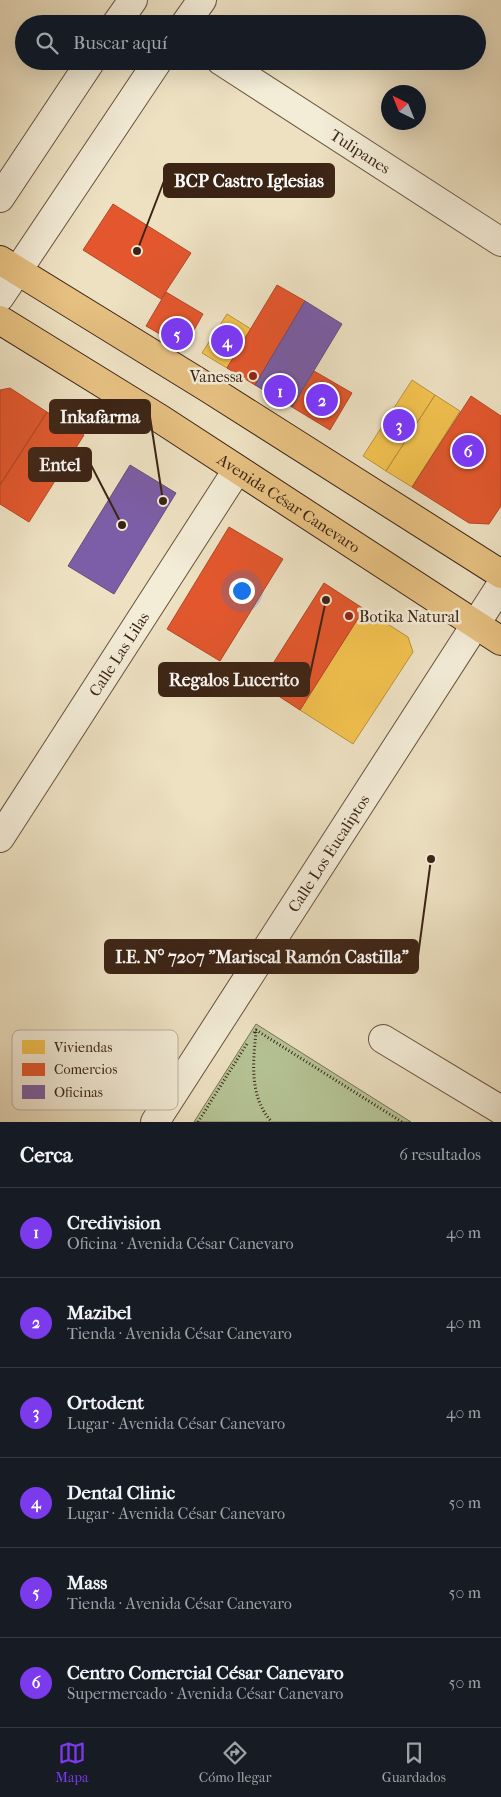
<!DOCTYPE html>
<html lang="es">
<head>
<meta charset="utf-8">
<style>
	:root { --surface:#171b24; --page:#20242c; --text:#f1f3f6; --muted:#9ea1a6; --line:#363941; --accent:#7c3aed }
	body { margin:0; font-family:"IM FELL French Canon",serif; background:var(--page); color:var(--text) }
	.compass { position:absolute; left:381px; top:85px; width:45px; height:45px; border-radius:50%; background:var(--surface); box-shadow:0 5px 20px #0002; rotate:317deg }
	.you { position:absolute; left:241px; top:590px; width:18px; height:18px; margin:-12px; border:4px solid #fff; border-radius:50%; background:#1a73e8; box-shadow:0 0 0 8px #1a73e833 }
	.badge { display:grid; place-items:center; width:32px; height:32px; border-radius:50%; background:var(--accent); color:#fff; font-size:16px; font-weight:700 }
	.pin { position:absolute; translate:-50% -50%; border:2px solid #fff; box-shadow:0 1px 5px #0006 }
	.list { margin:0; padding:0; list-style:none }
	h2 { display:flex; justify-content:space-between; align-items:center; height:65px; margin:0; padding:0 20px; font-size:21px }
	h2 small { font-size:16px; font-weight:400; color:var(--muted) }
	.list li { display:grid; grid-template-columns:32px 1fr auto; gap:15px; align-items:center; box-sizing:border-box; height:90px; padding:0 20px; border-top:1px solid var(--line) }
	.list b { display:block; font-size:19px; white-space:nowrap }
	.list p { margin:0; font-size:16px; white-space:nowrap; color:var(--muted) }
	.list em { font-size:16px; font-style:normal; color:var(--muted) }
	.icon { flex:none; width:28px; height:28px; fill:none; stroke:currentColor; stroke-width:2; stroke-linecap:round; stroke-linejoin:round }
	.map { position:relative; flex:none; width:501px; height:1122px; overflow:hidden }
	.search { position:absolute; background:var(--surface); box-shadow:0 5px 20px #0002; left:15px; right:15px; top:15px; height:55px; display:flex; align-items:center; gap:12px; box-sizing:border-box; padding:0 18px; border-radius:28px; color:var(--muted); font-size:19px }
	.sheet { height:605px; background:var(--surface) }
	nav { display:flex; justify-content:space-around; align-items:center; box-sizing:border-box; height:70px; border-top:1px solid var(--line); background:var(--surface); font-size:14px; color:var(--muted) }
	nav a { display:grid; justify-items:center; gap:2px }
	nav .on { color:var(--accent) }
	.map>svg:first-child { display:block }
	.green { fill:#b5c395; stroke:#787455 }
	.homes { fill:#f2c14e; stroke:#bb923d }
	.shops { fill:#e4572e; stroke:#b24826 }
	.offices { fill:#7b5ea7; stroke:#684d7b }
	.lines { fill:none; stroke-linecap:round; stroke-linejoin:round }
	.minor-casing { stroke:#685340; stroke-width:30 }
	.major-casing { stroke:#3c2415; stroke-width:30 }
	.path { stroke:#3c2415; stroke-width:3; stroke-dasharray:1 2.5; stroke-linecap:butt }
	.minor { stroke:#f3ecd7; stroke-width:28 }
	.major { stroke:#e6c081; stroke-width:28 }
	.poi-dot { fill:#8f2418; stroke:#f3ecd7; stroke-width:2 }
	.labels { text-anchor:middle; stroke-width:5; stroke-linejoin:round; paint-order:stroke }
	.street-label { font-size:16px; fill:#3c2415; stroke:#f3ecd7 }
	.poi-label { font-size:16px; fill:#3c2415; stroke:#f3ecd7; text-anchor:end }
	.key { fill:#f3ecd7; stroke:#bcb09d; stroke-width:1 }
	.key-label { font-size:14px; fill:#3c2415 }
	.leader { fill:none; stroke:#3c2415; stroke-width:2 }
	.callout-dot { fill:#3c2415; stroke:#f3ecd7; stroke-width:2 }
	.callout { fill:#3c2415; stroke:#3c2415; stroke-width:2 }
	.callout-label { font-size:18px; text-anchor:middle; font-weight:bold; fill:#fff }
</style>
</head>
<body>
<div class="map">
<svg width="501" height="1122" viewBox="0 0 501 1122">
	<rect width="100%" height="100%" fill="#ede1c2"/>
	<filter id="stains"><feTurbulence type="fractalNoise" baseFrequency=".004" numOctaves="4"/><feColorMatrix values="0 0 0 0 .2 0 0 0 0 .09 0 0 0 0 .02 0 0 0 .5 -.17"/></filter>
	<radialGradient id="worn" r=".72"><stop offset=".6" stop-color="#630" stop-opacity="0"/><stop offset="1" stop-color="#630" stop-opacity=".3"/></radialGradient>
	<path class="green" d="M256,1024L411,1122H194Z"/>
	<path class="homes" d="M227,314L251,329L227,368L202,353Z
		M412,380L435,395L386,471L363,456Z
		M435,395L460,411L412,487L386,471Z
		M364,609L408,637L413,652L353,744L300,710Z"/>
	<path class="shops" d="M113,204L191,253L161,299L83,250Z
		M277,285L305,301L255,385L227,368Z
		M166,292L203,314L184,348L146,326Z
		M314,371L352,393L330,430L292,407Z
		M10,388L47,412L0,485V390Z
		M471,396L501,416V506L489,524L469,523L412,487Z
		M47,412L84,435L29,522L0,504V485Z
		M229,527L283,559L220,661L167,629Z
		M324,583L364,609L300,710L260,684Z"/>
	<path class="offices" d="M305,301L342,324L292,407L255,385Z
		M130,465L176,493L114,594L68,566Z"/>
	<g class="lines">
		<g class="minor-casing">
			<g id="minor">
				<path d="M116,24L133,0"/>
				<path d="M185,24L202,0"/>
				<path id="s1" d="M221,61L501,242"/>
				<path d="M0,198L91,61"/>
				<path d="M0,297L158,61"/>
				<path id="s2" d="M0,838L237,470"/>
				<path d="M383,1039L501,1110"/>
				<path id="s3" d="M155,1122L501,585"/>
			</g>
		</g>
		<g class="major-casing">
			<g id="major">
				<path d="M0,260L208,388L501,574"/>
				<path id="s4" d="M0,320L162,420L501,641"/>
			</g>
		</g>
		<path class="path" d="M256,1032C253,1062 249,1098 272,1122
			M254,1033L256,1030L402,1122
			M198,1122L248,1042"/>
		<use href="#minor" class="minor"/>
		<use href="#major" class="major"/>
	</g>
	<g class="poi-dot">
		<circle cx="253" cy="376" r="5"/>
		<circle cx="349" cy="616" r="5"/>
	</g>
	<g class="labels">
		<g class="street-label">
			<text dy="6" stroke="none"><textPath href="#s1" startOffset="166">Tulipanes</textPath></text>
			<text dy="6" stroke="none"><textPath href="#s4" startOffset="342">Avenida César Canevaro</textPath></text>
			<text dy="6" stroke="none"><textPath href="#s2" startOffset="219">Calle Las Lilas</textPath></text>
			<text dy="6" stroke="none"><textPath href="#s3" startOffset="320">Calle Los Eucaliptos</textPath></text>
		</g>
		<g class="poi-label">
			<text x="243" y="382">Vanessa</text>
			<text x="359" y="622" text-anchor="start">Botika Natural</text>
		</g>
	</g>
	<rect x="12" y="1030" width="166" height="80" rx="8" class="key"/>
	<rect x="22" y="1040" width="23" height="14" fill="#f2c14e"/>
	<rect x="22" y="1063" width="23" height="13" fill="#e4572e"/>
	<rect x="22" y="1085" width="23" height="14" fill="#7b5ea7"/>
	<g class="key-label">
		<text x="54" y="1052">Viviendas</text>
		<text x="54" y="1074">Comercios</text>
		<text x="54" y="1097">Oficinas</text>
	</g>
	<path class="leader" d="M137 251L164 181M163 501L150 417M122 525L91 465M326 600L309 679M431 859L418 956"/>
	<g class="callout-dot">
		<circle cx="137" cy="251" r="5"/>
		<circle cx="163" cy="501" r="5"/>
		<circle cx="122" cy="525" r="5"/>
		<circle cx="326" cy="600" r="5"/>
		<circle cx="431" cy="859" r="5"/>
	</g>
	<g class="callout">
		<rect x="164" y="164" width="170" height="33" rx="5"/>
		<rect x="50" y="400" width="100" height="33" rx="5"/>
		<rect x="29" y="448" width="62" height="33" rx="5"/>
		<rect x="159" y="663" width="150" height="33" rx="5"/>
		<rect x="105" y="940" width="313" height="33" rx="5"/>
	</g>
	<g class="callout-label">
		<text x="249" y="187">BCP Castro Iglesias</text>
		<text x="100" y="423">Inkafarma</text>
		<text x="60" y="471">Entel</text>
		<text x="234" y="686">Regalos Lucerito</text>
		<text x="262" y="963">I.E. N° 7207 "Mariscal Ramón Castilla"</text>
	</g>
	<rect width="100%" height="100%" filter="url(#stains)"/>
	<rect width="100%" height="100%" fill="url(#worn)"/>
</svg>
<svg class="compass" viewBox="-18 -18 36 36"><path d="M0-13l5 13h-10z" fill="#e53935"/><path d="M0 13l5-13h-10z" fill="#9ea1a6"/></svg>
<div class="you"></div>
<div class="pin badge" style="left:280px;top:391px">1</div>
<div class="pin badge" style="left:322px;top:400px">2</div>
<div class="pin badge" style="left:399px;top:425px">3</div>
<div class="pin badge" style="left:227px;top:341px">4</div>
<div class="pin badge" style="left:177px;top:334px">5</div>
<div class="pin badge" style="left:468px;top:451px">6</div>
<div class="search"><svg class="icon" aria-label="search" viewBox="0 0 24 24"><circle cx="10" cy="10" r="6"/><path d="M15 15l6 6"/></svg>Buscar aquí</div>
</div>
<section class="sheet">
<h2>Cerca<small>6 resultados</small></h2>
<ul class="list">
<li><span class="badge">1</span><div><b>Credivision</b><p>Oficina · Avenida César Canevaro</p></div><em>40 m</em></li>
<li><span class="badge">2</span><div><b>Mazibel</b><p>Tienda · Avenida César Canevaro</p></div><em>40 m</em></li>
<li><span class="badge">3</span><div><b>Ortodent</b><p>Lugar · Avenida César Canevaro</p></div><em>40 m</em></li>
<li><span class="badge">4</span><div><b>Dental Clinic</b><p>Lugar · Avenida César Canevaro</p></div><em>50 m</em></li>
<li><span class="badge">5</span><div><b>Mass</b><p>Tienda · Avenida César Canevaro</p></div><em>50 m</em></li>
<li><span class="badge">6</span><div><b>Centro Comercial César Canevaro</b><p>Supermercado · Avenida César Canevaro</p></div><em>50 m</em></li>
</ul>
</section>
<nav>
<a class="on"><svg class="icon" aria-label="map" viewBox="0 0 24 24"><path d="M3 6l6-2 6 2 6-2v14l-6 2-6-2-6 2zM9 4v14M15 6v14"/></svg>Mapa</a>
<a><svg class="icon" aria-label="directions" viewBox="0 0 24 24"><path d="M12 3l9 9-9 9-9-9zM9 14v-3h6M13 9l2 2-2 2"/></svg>Cómo llegar</a>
<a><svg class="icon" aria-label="saved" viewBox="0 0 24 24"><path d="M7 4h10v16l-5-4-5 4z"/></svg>Guardados</a>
</nav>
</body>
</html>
